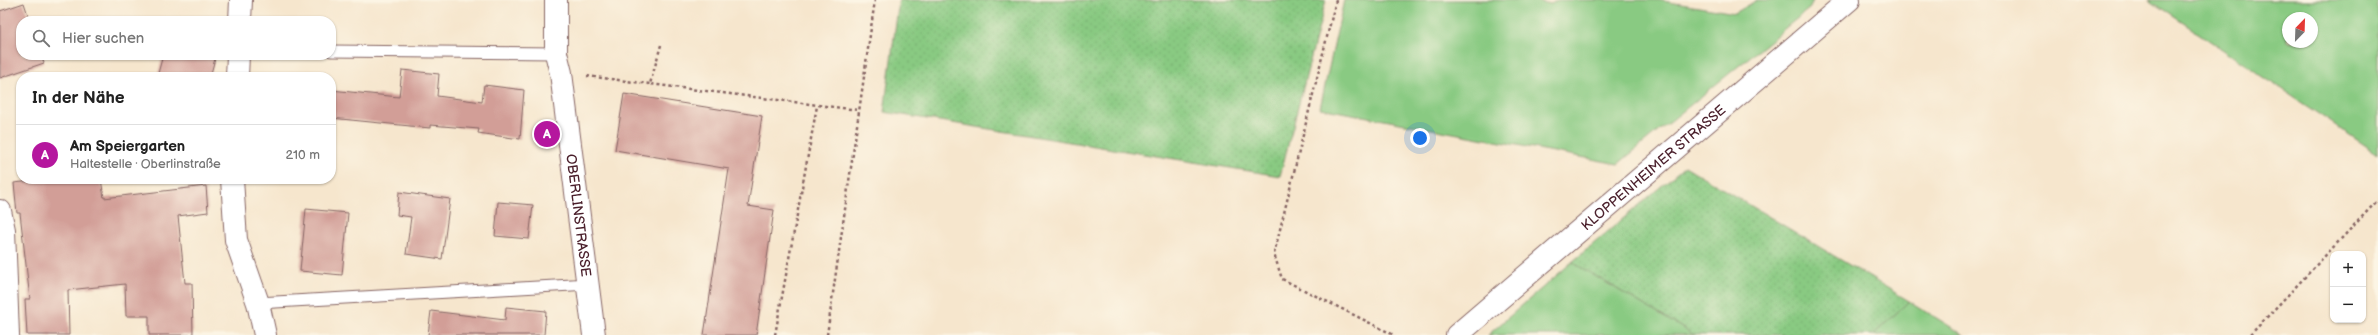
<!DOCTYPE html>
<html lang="de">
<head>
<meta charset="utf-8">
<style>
	:root { --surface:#fff; --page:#f2f2f2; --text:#222; --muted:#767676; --line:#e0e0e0; --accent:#b5179e }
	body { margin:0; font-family:"Balsamiq Sans",sans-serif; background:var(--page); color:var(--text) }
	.controls { position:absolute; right:12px; bottom:12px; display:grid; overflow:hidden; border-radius:8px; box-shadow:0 1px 3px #0004 }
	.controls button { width:36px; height:36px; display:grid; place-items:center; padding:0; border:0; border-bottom:1px solid var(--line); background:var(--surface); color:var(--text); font:20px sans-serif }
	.compass { position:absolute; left:2282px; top:12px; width:36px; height:36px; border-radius:50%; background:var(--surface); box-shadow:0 1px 3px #0004; rotate:23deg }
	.you { position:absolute; left:1420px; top:138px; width:14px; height:14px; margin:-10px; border:3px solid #fff; border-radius:50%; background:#1a73e8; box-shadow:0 0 0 6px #1a73e833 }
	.badge { display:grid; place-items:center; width:26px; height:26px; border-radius:50%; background:var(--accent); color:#fff; font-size:13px; font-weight:700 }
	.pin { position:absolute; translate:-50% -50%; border:2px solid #fff; box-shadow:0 1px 4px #0006 }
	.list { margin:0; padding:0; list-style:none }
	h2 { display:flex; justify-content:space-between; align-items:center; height:52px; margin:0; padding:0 16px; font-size:17px }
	h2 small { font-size:13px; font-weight:400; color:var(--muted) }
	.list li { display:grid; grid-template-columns:26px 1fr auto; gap:12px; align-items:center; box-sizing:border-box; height:60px; padding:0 16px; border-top:1px solid var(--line) }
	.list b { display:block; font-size:15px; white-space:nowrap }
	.list p { margin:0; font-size:13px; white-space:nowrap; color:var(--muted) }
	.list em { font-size:13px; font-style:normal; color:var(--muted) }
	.icon { flex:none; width:22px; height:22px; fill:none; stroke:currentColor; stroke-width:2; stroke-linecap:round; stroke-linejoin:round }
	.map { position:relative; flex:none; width:2378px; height:335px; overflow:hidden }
	.search { position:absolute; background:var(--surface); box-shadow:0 1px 3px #0004; left:16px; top:16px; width:320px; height:44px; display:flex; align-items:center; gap:10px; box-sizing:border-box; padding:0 14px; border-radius:16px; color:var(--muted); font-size:15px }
	.panel { position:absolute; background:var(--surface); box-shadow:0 1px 3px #0004; left:16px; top:72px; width:320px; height:112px; border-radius:16px }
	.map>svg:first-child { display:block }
	.grass { fill:#89ca82; stroke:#6a7456; fill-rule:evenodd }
	.park { fill:url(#park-dots); stroke:#6a7456 }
	.building { fill:#d29e97 }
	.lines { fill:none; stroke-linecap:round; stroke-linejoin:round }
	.service-casing { stroke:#866564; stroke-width:13 }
	.minor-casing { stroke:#866564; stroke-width:24 }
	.tertiary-casing { stroke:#866564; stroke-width:24 }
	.path { stroke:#866564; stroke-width:2.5; stroke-dasharray:3 3; stroke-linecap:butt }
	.service { stroke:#fff; stroke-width:11 }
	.minor { stroke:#fff; stroke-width:22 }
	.tertiary { stroke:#fff; stroke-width:22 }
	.labels { text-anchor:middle; stroke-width:3; stroke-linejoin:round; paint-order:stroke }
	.street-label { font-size:14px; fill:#4a1f2b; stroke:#fcf5e5 }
</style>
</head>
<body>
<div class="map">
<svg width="2378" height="335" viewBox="0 0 2378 335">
	<defs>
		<pattern id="park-dots" width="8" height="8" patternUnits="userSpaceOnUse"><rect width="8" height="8" fill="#89ca82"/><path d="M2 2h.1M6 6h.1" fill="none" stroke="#78ad70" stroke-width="1.8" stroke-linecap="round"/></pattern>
	</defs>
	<rect width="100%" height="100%" fill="#fcf5e5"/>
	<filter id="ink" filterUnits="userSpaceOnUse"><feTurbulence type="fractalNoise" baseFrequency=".025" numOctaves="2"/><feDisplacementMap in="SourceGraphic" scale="8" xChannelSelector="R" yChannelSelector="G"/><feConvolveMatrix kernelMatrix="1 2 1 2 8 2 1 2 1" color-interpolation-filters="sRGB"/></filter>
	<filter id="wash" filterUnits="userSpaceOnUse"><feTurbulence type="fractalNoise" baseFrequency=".012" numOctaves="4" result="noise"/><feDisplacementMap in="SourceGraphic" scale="16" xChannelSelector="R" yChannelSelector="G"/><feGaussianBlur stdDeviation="0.9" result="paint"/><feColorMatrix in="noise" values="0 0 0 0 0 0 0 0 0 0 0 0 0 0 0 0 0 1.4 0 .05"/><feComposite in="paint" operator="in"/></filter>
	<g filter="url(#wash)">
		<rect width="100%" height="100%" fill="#f6e6cd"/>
		<path class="grass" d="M1344,0H1533L1551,4L1558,0H1657L1735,13L1757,0H1813L1810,8L1618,164L1320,108Z
			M2149,0H2378V154ZM2288,18H2312V42H2288Z
			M1572,262L1694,335H1488Z
			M1909,301L1964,335H1873Z"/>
		<path class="park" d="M899,0H1326L1280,176L884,112Z
			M1685,166L1909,301L1873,335H1694L1572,262Z"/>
		<g id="blocks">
			<path class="building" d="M24,3L30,21H21V55H41L44,63L0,78V11Z
				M163,55H216L210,77H157Z
				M402,70L439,74L437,96L482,102L484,85L524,90L520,139L478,133L479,129L430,125V128L331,118V90L399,97Z
				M624,94L762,116L748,206L774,210L756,335H704L729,169L615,150Z
				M50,179H101L104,198L206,186L208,212L178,216L185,283H192L193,335H149V316H126L125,284L68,290L69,335H27L25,299H30L20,213H17L14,183Z
				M399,192L450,199L442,259L406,254L411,217L397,215Z
				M498,202L533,205L529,239L495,236Z
				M306,209L348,213L342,275L300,271Z
				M506,307L546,311L544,335H428L431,311L505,320Z"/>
		</g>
	</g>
	<g filter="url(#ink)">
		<use href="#blocks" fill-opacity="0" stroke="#866564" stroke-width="1"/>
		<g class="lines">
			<g class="service-casing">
				<path id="service" d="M331,51L556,53
					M258,303L589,284"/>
			</g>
			<g class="minor-casing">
				<g id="minor">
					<path id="s1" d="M556,0V53L561,73L594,335"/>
					<path d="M240,21L241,0"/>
					<path d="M237,77L238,55"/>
					<path d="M232,179L236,240L258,303L265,335"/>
					<path d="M0,211L4,230L8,335"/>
				</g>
			</g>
			<g class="tertiary-casing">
				<g id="tertiary">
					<path id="s2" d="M1457,335L1849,0"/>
				</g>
			</g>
			<path class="path" d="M1336,0L1274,254L1282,279L1394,335
				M661,45L650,84L858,110
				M587,76L650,84
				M775,335L817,106
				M827,335L875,0
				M2250,335L2378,200"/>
			<use href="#service" class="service"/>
			<use href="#minor" class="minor"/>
			<use href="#tertiary" class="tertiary"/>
		</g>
	</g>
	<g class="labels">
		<g class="street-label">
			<text dy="5" stroke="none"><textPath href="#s2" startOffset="258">KLOPPENHEIMER STRASSE</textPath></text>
			<text dy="5" stroke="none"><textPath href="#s1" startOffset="217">OBERLINSTRASSE</textPath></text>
		</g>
	</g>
</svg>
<div class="controls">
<button>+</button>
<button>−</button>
</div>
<svg class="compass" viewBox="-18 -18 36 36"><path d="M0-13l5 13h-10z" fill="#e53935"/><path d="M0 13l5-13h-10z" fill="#767676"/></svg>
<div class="you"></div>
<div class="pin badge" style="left:547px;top:134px">A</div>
<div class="search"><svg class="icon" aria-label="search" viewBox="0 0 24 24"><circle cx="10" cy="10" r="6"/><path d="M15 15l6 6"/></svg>Hier suchen</div>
<section class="panel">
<h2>In der Nähe<small></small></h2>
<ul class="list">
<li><span class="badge">A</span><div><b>Am Speiergarten</b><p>Haltestelle · Oberlinstraße</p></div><em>210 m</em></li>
</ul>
</section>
</div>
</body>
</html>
